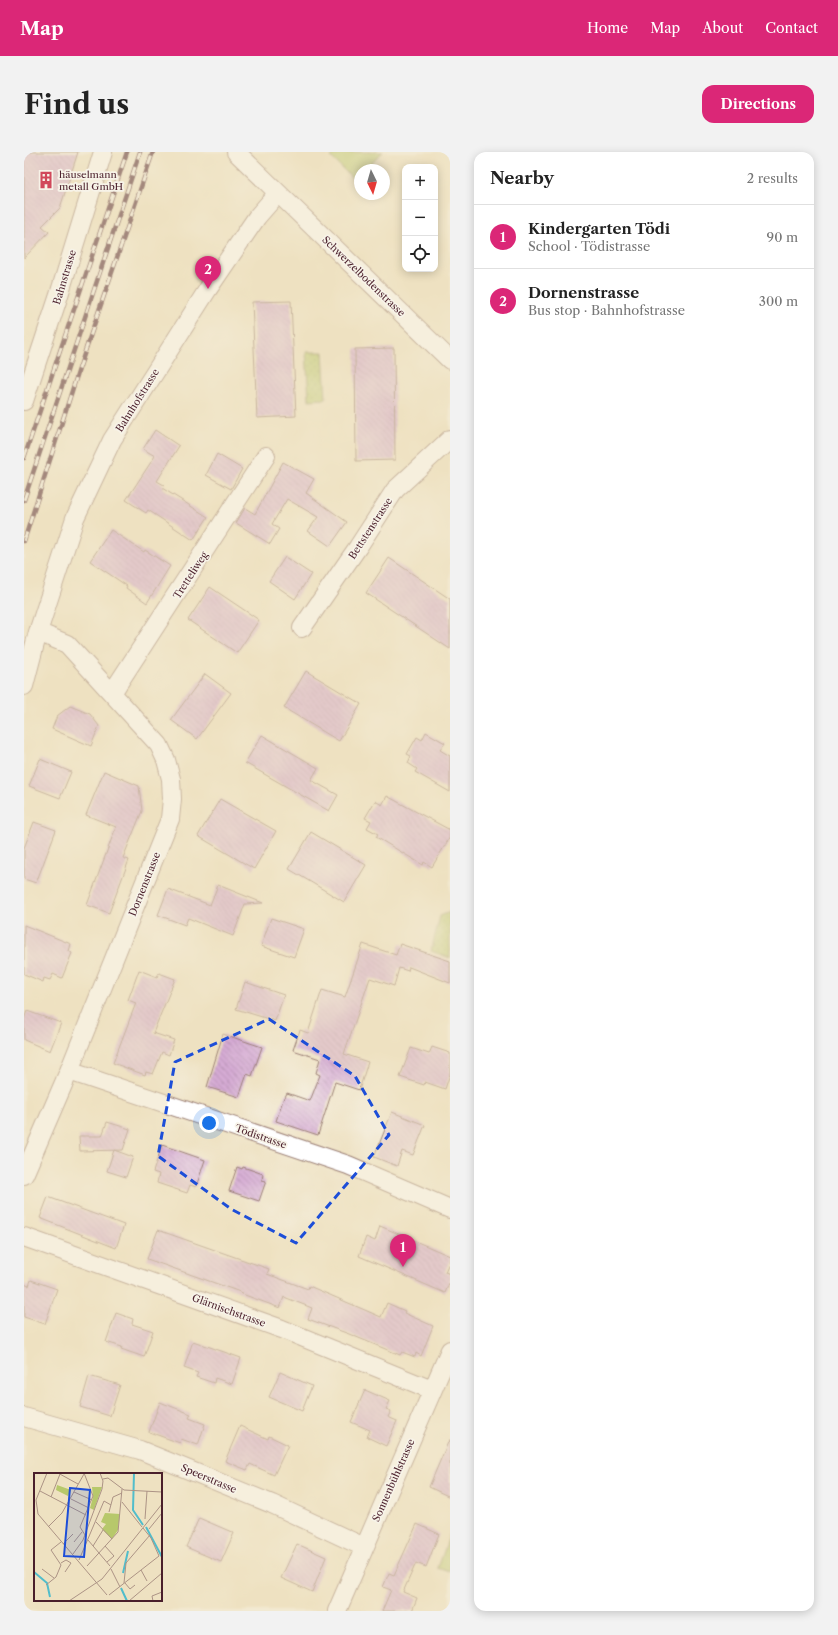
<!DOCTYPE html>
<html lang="en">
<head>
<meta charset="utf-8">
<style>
	:root { --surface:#fff; --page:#f2f2f2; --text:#222; --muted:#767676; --line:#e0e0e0; --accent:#db2777 }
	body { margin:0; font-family:"Libre Caslon Text",serif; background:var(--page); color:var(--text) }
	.controls { position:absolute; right:12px; top:12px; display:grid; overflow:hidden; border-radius:8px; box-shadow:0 2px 10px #0003 }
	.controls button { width:36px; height:36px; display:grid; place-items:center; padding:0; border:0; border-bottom:1px solid var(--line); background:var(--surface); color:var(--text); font:20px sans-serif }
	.compass { position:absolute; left:330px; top:12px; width:36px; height:36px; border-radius:50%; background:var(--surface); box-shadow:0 2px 10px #0003; rotate:175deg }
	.you { position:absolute; left:185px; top:971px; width:14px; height:14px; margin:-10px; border:3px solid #fff; border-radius:50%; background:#1a73e8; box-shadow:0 0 0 6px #1a73e833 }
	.badge { display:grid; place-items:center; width:26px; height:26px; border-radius:50%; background:var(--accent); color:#fff; font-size:13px; font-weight:700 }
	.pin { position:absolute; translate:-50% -33px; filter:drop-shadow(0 1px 2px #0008) }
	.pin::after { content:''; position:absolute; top:21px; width:14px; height:12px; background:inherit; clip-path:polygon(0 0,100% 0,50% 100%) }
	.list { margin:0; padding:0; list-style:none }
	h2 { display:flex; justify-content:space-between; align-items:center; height:52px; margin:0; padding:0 16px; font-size:17px }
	h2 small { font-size:13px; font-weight:400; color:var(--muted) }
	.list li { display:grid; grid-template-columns:26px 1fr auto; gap:12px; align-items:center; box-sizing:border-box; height:64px; padding:0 16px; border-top:1px solid var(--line) }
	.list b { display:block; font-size:15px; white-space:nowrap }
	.list p { margin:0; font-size:13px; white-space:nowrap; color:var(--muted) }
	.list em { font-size:13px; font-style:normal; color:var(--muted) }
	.icon { flex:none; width:22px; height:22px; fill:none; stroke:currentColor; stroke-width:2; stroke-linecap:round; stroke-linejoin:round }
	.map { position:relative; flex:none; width:426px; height:1459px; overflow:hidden; border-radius:12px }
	header { display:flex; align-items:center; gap:24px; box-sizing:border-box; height:56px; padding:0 20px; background:var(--accent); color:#fff }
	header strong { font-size:19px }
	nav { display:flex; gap:22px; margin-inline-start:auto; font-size:14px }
	.intro { display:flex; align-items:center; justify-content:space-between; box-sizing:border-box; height:96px; padding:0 24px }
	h1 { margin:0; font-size:28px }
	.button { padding:10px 18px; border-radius:12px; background:var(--accent); color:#fff; font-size:14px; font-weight:700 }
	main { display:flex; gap:24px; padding:0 24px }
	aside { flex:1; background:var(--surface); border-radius:12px; box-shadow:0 2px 10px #0003 }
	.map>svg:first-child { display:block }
	.grass { fill:url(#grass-dots); stroke:#80744b }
	.garden { fill:#b7c86b; stroke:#80744b }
	.building { fill:url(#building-back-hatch) }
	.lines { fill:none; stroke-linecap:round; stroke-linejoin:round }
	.minor-casing { stroke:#9c8076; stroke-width:20 }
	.minor { stroke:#fff; stroke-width:18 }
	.rail-casing { stroke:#4a1f2b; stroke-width:4.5 }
	.rail { stroke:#f7f3e8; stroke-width:3; stroke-dasharray:9; stroke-linecap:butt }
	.marked { fill:none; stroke:#1d4ed8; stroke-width:3; stroke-dasharray:8 5; stroke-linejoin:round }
	.labels { text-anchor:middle; stroke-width:3.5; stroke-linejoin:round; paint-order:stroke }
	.poi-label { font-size:10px; fill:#4a1f2b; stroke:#f7f3e8; text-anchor:start }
	.street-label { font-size:10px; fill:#4a1f2b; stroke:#f7f3e8 }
	.inset-river { fill:none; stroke:#51bdcb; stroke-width:2 }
	.inset-road { fill:none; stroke:#ac9385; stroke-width:1 }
	.view { fill:#1d4ed8; fill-opacity:0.15; stroke:#1d4ed8; stroke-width:2 }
	.inset-edge { fill:none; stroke:#4a1f2b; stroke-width:2 }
</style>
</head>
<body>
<header>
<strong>Map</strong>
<nav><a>Home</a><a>Map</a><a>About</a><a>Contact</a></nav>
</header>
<div class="intro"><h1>Find us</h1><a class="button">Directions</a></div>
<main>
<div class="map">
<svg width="426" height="1459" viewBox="0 0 426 1459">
	<defs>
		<pattern id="grass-dots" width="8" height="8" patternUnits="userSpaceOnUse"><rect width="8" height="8" fill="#b7c86b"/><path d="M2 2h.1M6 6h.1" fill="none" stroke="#9fab5d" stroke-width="1.8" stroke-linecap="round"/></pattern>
		<pattern id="building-back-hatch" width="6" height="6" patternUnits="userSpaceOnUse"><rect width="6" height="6" fill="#d5abd4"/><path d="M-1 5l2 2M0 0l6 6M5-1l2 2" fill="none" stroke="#af8bac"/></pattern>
	</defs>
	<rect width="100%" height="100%" fill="#f7f3e8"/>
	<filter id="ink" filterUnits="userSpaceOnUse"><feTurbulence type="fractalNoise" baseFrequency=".025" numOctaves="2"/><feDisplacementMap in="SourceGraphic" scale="8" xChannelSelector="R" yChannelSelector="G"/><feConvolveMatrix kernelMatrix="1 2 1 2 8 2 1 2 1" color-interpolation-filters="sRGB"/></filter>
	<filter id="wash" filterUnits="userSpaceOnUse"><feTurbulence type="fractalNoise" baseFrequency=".012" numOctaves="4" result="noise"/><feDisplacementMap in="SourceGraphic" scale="16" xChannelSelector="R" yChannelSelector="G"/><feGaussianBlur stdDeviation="0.9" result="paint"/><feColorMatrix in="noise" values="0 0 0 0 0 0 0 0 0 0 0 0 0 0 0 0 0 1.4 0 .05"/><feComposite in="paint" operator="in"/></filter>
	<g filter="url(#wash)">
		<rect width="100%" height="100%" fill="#eee1c1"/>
		<path class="grass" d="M282,200H299L302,247L285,248Z
			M426,760V806L407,799L416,764Z"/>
		<path class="garden" d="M312,0H359L341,18H336V23L331,29L307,5Z
			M426,1382V1420L414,1416Z"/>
		<g id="blocks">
			<path class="building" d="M0,0H54L36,56L18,74L25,80L0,106Z
				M267,149L272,264L233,266L228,150Z
				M370,196L371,308L332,309L331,197Z
				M131,278L155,294L133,329L140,333L138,336L184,365L169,388L124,358L122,361L102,348L131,304L119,297Z
				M193,302L218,317L207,337L182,323Z
				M259,310L290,327L282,341L323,370L306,394L284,379L294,365L263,347L248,372L255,377L246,392L212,371L221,356L231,362Z
				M87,378L120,400L121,398L146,414L123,451L102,436L103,434L66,409Z
				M261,405L287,422L271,447L245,429Z
				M365,406L426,447V497L342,441Z
				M186,435L235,468L213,501L164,468Z
				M282,519L337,552L315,589L260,556Z
				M181,522L207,541L173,587L147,568Z
				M46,554L66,562L75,574L67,594L28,577L33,564Z
				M402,580L421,591L416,598L426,604V640L391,620L393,617L384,611L387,604L383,602L393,585L398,588Z
				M238,583L294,616L287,628L314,643L305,659L221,611Z
				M16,607L47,620L36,646L5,634Z
				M80,619L115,634L118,659L99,706L105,708L85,761L63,753L92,675L62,663Z
				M363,644L426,678V685L408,715L400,710L399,713L352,685L354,682L343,676L347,669L341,666L351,649L358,653Z
				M196,647L252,679L230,717L174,684Z
				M10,670L32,678L12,731L0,727V696Z
				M287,680L342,713L320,750L265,717Z
				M194,733L239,751L221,752L209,784L164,766L161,773L134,763L144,737L186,753Z
				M247,766L280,777L270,805L237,794Z
				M0,773L47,792L45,799L48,801L38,826L29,822L26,828L20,826L19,830L0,822Z
				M339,792L372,803L376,792L426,809V831L385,815L384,819L375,816L370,834L346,826L320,902L344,910L335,938L311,930L294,983L252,969L260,945H261L263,941L286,949L296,923L292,921L296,907L269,898L276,878L284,881L298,838L321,845Z
				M115,818L133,825L135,821L151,827L129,881L150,888L145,903L138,900L129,922L122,920L121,923L89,911L112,851L104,848Z
				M221,830L260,843L251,869L212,857Z
				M3,859L37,871L26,899L0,888V867Z
				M199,882L238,895L228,924L223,922L215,945L183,935Z
				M408,895L426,901V922L421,937L401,930L400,933L376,925L387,896L405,902Z
				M368,960L401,973L389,1003L378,999L373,1014L350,1005Z
				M83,970L106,977L99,998L56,999L55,984H78Z
				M138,993L181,1008L172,1035L166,1033L163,1041L133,1031L135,1022L129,1020Z
				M90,998L109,1005L102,1025L83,1019Z
				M213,1015L218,1017L219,1015L239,1022L238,1028L242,1029L235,1049L205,1039Z
				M24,1045L100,1073L92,1096L16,1066Z
				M356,1074L426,1104V1108L421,1120L426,1122V1129L421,1141L335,1104L342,1085L351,1089Z
				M134,1078L245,1117L243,1122L284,1137L285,1134L357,1165L363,1151L381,1159L380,1161L409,1174L397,1204L392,1201L391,1205L378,1200L376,1203L325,1182L284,1167L288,1156L260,1145L256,1156L218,1142L219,1141L123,1107Z
				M7,1128L33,1137L21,1172L0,1165V1132L5,1134Z
				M92,1161L109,1167L108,1172L129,1179L120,1205L97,1197L98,1195L82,1190Z
				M169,1189L217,1206L208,1232L191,1226L190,1231L172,1225L174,1221L160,1216Z
				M256,1220L288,1234L278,1259L245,1245Z
				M65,1224L96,1233L86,1264L56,1255Z
				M341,1238L366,1249L362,1257L367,1259L364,1265L373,1269L362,1294L343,1285L346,1278L327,1270Z
				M136,1250L167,1262L165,1266L181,1272L174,1293L157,1287L156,1291L125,1280Z
				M216,1274L244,1287L245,1284L264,1293L250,1323L226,1312L223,1318L201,1309Z
				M425,1288H426V1345L405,1335Z
				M175,1366L210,1381L197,1410L162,1395Z
				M393,1372L415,1382L402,1415L392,1411L379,1440L393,1446L388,1459H358L367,1438L359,1435L365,1421L370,1423Z
				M273,1392L302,1405L288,1440L257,1426Z"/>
		</g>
	</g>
	<g filter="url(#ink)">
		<use href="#blocks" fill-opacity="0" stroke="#9c8076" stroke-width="1"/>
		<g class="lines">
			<g class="minor-casing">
				<path id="minor" d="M212,0L426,208
					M0,249L35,143L79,0
					M278,476L334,395L371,338L426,287
					M0,534L14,480L51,366L88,288L184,137L233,65L254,41
					M88,541L242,304
					M45,919L324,1013L426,1057
					M0,1023L45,919L146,667L148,647L147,627L142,608L135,593L43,492L14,480
					M0,1085L258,1177L408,1238
					M0,1265L116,1298L248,1352L340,1395
					M313,1459L426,1198"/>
			</g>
			<use href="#minor" class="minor"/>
			<g class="rail-casing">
				<path id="rail" d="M0,306L103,0
					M0,348L116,0
					M0,389L55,217L129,0"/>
			</g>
			<use href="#rail" class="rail"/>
		</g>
	</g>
	<path d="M0 0H426V1459H0ZM245,867L331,924L365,983L272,1091L207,1057L134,1004L151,910Z" fill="#eee1c1" fill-opacity=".55" fill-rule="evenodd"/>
	<path class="marked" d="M245,867L331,924L365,983L272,1091L207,1057L134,1004L151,910Z"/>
	<defs>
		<g id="building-bare" transform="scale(1.38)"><path d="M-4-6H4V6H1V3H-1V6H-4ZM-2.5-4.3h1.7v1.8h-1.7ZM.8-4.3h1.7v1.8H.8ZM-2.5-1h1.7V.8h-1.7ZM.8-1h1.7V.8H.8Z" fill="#d1495b" stroke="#f7f3e8" stroke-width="2.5" paint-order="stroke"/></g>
	</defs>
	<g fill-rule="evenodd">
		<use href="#building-bare" x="22" y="28"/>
	</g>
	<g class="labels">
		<g class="poi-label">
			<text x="35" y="26">häuselmann<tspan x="35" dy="12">metall GmbH</tspan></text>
		</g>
		<g class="street-label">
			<text transform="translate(340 124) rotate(44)" y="4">Schwerzelbodenstrasse</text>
			<text transform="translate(40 125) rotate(-73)" y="4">Bahnstrasse</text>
			<text transform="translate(113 248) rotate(-58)" y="4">Bahnhofstrasse</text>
			<text transform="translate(346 376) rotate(-57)" y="4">Bettstenstrasse</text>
			<text transform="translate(166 423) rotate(-57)" y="4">Tretteliweg</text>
			<text transform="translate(120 732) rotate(-68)" y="4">Dornenstrasse</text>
			<text transform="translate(237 984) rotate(19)" y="4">Tödistrasse</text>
			<text transform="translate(205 1158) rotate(20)" y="4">Glärnischstrasse</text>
			<text transform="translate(185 1326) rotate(23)" y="4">Speerstrasse</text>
			<text transform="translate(369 1328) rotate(-66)" y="4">Sonnenbühlstrasse</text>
		</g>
	</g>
	<g transform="translate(10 1321)">
		<rect width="128" height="128" fill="#eee1c1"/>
		<path d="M58,14H68L60,37L56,35L59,24ZM71,40L86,41L84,57L78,66L68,56L72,51L67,49Z" fill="#b7c86b"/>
		<path d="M23,12L37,17L34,23L22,17Z" fill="#b7c86b"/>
		<path class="inset-river" d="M100,0L99,37L109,52M112,54L128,84M0,99L13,110L16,124M89,100L94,78M87,115L93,128"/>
		<path class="inset-road" d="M13,0L2,27L4,41L73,122M24,0L44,11M50,0L59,23L46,54L51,62M69,6L74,5L90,17L128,19M6,18L52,42M40,19L58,27M17,24L26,1M37,26L55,35M88,29L108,54M75,39L79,24L88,20M111,46L113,18M62,49L78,66M128,50V66M14,54L28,40L50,1M115,56L128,40M54,67L76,93M40,69L48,59M29,71L39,61M59,73L69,57M71,73L80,83L73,89M39,81L49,67L68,16L69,8L66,0M45,87L70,28L77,32M27,90L32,87L37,90L31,99M53,93L84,59L88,16M8,96L20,105M77,96L86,114M107,97L113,108M90,110L92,90L116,62M91,110L96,116L101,112M12,112L22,104L27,92L17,77L27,69M75,122L125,83L117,65L109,55M35,128L68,106L128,31M95,128L128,100M119,128L118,123L128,119"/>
		<path class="view" d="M36,15L56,17L50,84L30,83Z"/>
		<rect width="128" height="128" class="inset-edge"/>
	</g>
</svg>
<div class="controls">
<button>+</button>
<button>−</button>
<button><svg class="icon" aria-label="locate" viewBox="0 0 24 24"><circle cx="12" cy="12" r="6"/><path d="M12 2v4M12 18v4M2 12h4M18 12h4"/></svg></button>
</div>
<svg class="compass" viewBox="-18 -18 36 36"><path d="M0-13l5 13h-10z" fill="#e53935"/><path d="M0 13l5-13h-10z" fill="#767676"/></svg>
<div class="you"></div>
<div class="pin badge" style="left:379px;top:1115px">1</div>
<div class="pin badge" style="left:184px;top:137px">2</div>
</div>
<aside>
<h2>Nearby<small>2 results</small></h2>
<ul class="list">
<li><span class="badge">1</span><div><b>Kindergarten Tödi</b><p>School · Tödistrasse</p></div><em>90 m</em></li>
<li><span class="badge">2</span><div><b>Dornenstrasse</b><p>Bus stop · Bahnhofstrasse</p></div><em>300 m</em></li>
</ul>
</aside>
</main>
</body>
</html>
